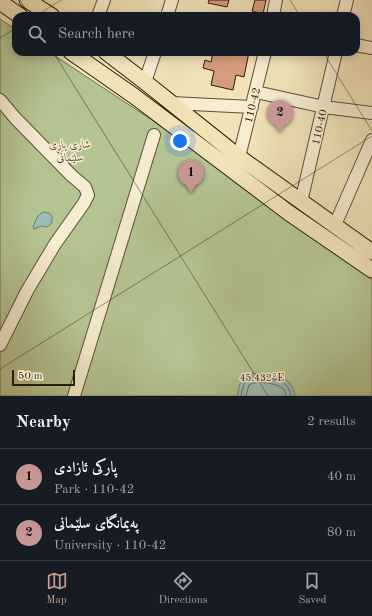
<!DOCTYPE html>
<html lang="en">
<head>
<meta charset="utf-8">
<style>
	:root { --surface:#171b24; --page:#242831; --text:#f1f3f6; --muted:#9ea1a6; --line:#363941; --accent:#c59692 }
	body { margin:0; font-family:"Old Standard TT",Amiri,serif; background:var(--page); color:var(--text) }
	.scale { position:absolute; left:12px; bottom:10px; width:63px; box-sizing:border-box; padding-left:4px; border:2px solid #2c1d0c; border-top:0; font-size:11px; line-height:14px; white-space:nowrap; color:#2c1d0c; -webkit-text-stroke:3px #f6ecd1; paint-order:stroke }
	.you { position:absolute; left:180px; top:141px; width:14px; height:14px; margin:-10px; border:3px solid #fff; border-radius:50%; background:#1a73e8; box-shadow:0 0 0 6px #1a73e833 }
	.badge { display:grid; place-items:center; width:26px; height:26px; border-radius:50%; background:var(--accent); color:#111; font-size:13px; font-weight:700 }
	.pin { position:absolute; translate:-50% -33px; filter:drop-shadow(0 1px 2px #0008) }
	.pin::after { content:''; position:absolute; top:21px; width:14px; height:12px; background:inherit; clip-path:polygon(0 0,100% 0,50% 100%) }
	.list { margin:0; padding:0; list-style:none }
	h2 { display:flex; justify-content:space-between; align-items:center; height:52px; margin:0; padding:0 16px; font-size:17px }
	h2 small { font-size:13px; font-weight:400; color:var(--muted) }
	.list li { display:grid; grid-template-columns:26px 1fr auto; gap:12px; align-items:center; box-sizing:border-box; height:56px; padding:0 16px; border-top:1px solid var(--line) }
	.list b { display:block; font-size:15px; white-space:nowrap }
	.list p { margin:0; font-size:13px; white-space:nowrap; color:var(--muted) }
	.list em { font-size:13px; font-style:normal; color:var(--muted) }
	.icon { flex:none; width:22px; height:22px; fill:none; stroke:currentColor; stroke-width:2; stroke-linecap:round; stroke-linejoin:round }
	.map { position:relative; flex:none; width:372px; height:396px; overflow:hidden }
	.search { position:absolute; background:var(--surface); box-shadow:0 2px 10px #0003; left:12px; right:12px; top:12px; height:44px; display:flex; align-items:center; gap:10px; box-sizing:border-box; padding:0 14px; border-radius:12px; color:var(--muted); font-size:15px }
	.sheet { height:164px; background:var(--surface) }
	nav { display:flex; justify-content:space-around; align-items:center; box-sizing:border-box; height:56px; border-top:1px solid var(--line); background:var(--surface); font-size:11px; color:var(--muted) }
	nav a { display:grid; justify-items:center; gap:2px }
	nav .on { color:var(--accent) }
	.map>svg:first-child { display:block }
	.green { fill:#b5c493; stroke:#707050 }
	.water { fill:#9cbdb5; stroke:#6f7d71 }
	.lines { fill:none; stroke-linecap:round; stroke-linejoin:round }
	.shore { stroke:#646d60; stroke-width:1 }
	.building { fill:#d69d7c; stroke:#2c1d0c }
	.minor-casing { stroke:#5d4e37; stroke-width:14 }
	.major-casing { stroke:#2c1d0c; stroke-width:17 }
	.minor { stroke:#f6ecd1; stroke-width:12 }
	.major { stroke:#f1e2b8; stroke-width:15 }
	.ticks { fill:none; stroke:#2c1d0c; stroke-width:1; stroke-opacity:0.45 }
	.labels { text-anchor:middle; stroke-width:3; stroke-linejoin:round; paint-order:stroke }
	.street-label { font-size:11px; fill:#2c1d0c; stroke:#f6ecd1 }
	.park-label { font-size:11px; font-style:italic; fill:#554f34; stroke:#f6ecd1 }
	.ticks-label { font-size:10px; text-anchor:middle; fill:#2c1d0c; stroke:#f6ecd1; stroke-width:3; stroke-linejoin:round; paint-order:stroke }
</style>
</head>
<body>
<div class="map">
<svg width="372" height="396" viewBox="0 0 372 396">
	<rect width="100%" height="100%" fill="#f1e2b8"/>
	<filter id="stains"><feTurbulence type="fractalNoise" baseFrequency=".005" numOctaves="4"/><feColorMatrix values="0 0 0 0 .2 0 0 0 0 .09 0 0 0 0 .02 0 0 0 .5 -.17"/></filter>
	<radialGradient id="worn" r=".72"><stop offset=".6" stop-color="#630" stop-opacity="0"/><stop offset="1" stop-color="#630" stop-opacity=".3"/></radialGradient>
	<path class="green" d="M0,19L16,30V52H49L152,120L372,279V396H0Z"/>
	<path class="water" d="M44,212L49,213L52,216V221L51,224L47,227L41,226L34,229L33,227C36,221 37,214 44,212Z
		M259,373C277,376 292,376 295,396H237C240,381 242,374 259,373Z"/>
	<g class="lines">
		<path class="shore" d="M241,396C242,391 243,385 246,381C254,374 279,378 286,385C289,388 290,392 291,396
			M246,396L249,385C252,384 252,383 255,383C261,381 280,384 284,390C285,391 286,394 286,396"/>
	</g>
	<path class="building" d="M209,0H229L227,7L208,3Z
		M255,0H266L263,14L252,11Z
		M213,52H249L244,77L236,75L233,90L211,85L214,71L203,68L205,60L211,62Z"/>
	<g class="lines">
		<g class="minor-casing">
			<path id="minor" d="M98,16L104,0
				M167,16L172,0
				M273,16L276,0
				M343,16L347,0
				M356,45L372,48
				M145,82L155,52
				M256,92L324,107L372,113
				M0,100L16,119L72,176L85,187L88,195L84,203L55,244L27,291L0,345
				M172,103L252,107
				M239,157L265,52
				M301,202L336,52
				M335,225L372,140
				M74,396L154,135"/>
		</g>
		<g class="major-casing">
			<path id="major" d="M27,0L52,16
				M0,2L20,16
				M71,52L134,96L289,213L372,270
				M106,52L145,82L239,157L372,252"/>
		</g>
		<use href="#minor" class="minor"/>
		<use href="#major" class="major"/>
	</g>
	<path class="ticks" d="M20,0L30,16M290,0L300,16M36,16L61,0M0,38L16,28M53,52L268,396M323,52L372,131M0,369L372,136"/>
	<g class="labels">
		<g class="street-label">
			<text transform="translate(252 105) rotate(-76)" y="4">110-42</text>
			<text transform="translate(319 127) rotate(-77)" y="4">110-40</text>
		</g>
		<g class="park-label">
			<text x="70" y="148">شاری یاری<tspan x="70" dy="13">سلێمانی</tspan></text>
		</g>
	</g>
	<g class="ticks-label">
		<text x="262" y="381">45.432°E</text>
	</g>
	<rect width="100%" height="100%" filter="url(#stains)"/>
	<rect width="100%" height="100%" fill="url(#worn)"/>
</svg>
<div class="scale">50 m</div>
<div class="you"></div>
<div class="pin badge" style="left:191px;top:193px">1</div>
<div class="pin badge" style="left:280px;top:133px">2</div>
<div class="search"><svg class="icon" aria-label="search" viewBox="0 0 24 24"><circle cx="10" cy="10" r="6"/><path d="M15 15l6 6"/></svg>Search here</div>
</div>
<section class="sheet">
<h2>Nearby<small>2 results</small></h2>
<ul class="list">
<li><span class="badge">1</span><div><b>پارکی ئازادی</b><p>Park · 110-42</p></div><em>40 m</em></li>
<li><span class="badge">2</span><div><b>پەیمانگای سلێمانی</b><p>University · 110-42</p></div><em>80 m</em></li>
</ul>
</section>
<nav>
<a class="on"><svg class="icon" aria-label="map" viewBox="0 0 24 24"><path d="M3 6l6-2 6 2 6-2v14l-6 2-6-2-6 2zM9 4v14M15 6v14"/></svg>Map</a>
<a><svg class="icon" aria-label="directions" viewBox="0 0 24 24"><path d="M12 3l9 9-9 9-9-9zM9 14v-3h6M13 9l2 2-2 2"/></svg>Directions</a>
<a><svg class="icon" aria-label="saved" viewBox="0 0 24 24"><path d="M7 4h10v16l-5-4-5 4z"/></svg>Saved</a>
</nav>
</body>
</html>
